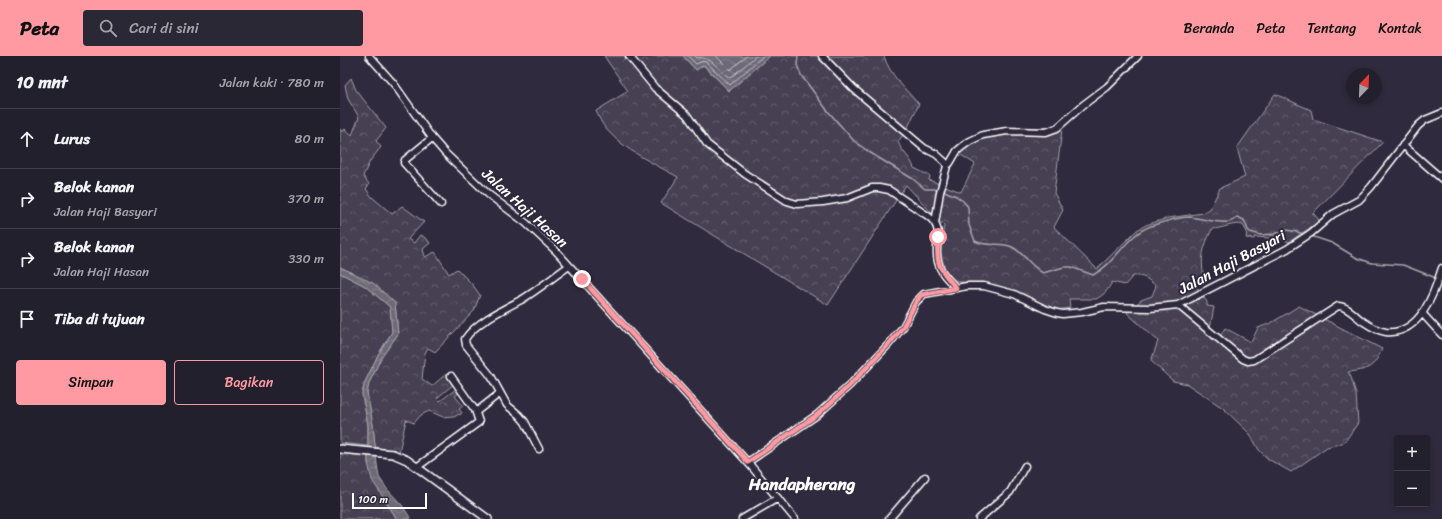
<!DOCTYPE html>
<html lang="id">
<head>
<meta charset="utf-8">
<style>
	:root { --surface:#23202e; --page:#2b2836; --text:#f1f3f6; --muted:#a3a3aa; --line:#403e4a; --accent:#ff9aa2 }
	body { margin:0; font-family:Sriracha,sans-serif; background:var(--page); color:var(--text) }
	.controls { position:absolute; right:12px; bottom:12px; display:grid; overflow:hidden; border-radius:4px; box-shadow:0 2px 6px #0003 }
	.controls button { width:36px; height:36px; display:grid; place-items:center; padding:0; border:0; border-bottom:1px solid var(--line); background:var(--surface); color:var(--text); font:20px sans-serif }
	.compass { position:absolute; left:1006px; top:12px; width:36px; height:36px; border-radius:50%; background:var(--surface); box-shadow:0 2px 6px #0003; rotate:23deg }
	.scale { position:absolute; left:12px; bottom:10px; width:75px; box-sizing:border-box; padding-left:4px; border:2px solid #fff; border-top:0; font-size:11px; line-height:14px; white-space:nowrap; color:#fff; -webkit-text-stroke:3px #2f2a3d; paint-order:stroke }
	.stop { position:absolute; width:12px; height:12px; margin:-9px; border:3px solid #ff9aa2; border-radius:50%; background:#fff }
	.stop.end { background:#ff9aa2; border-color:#fff; box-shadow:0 1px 4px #0008 }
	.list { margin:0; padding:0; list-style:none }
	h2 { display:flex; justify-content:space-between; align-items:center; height:52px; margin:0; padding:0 16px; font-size:17px }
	h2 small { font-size:13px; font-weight:400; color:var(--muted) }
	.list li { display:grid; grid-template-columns:26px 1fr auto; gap:12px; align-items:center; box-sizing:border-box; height:60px; padding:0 16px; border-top:1px solid var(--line) }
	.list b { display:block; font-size:15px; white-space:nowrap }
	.list p { margin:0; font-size:13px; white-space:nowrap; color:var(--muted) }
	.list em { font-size:13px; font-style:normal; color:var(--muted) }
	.actions { display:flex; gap:8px; padding:12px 16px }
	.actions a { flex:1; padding:9px 0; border:1px solid var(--accent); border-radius:4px; text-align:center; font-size:14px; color:var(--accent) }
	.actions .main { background:var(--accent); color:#111 }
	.icon { flex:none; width:22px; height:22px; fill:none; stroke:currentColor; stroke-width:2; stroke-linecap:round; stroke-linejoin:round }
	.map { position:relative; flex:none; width:1102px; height:463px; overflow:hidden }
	header { display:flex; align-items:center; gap:24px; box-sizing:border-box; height:56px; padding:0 20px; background:var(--accent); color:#111 }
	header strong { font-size:19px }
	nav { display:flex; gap:22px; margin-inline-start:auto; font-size:14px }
	.search { width:280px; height:36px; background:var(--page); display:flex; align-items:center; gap:10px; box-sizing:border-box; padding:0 14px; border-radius:4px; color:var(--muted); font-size:15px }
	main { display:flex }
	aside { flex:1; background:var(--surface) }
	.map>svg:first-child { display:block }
	.forest { fill:url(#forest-crowns); stroke:#a2a0a8 }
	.water { fill:url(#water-waves); stroke:#a7a6ad }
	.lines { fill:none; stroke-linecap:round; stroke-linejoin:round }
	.shore { stroke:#c5c3c9; stroke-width:1 }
	.stream { stroke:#a7a6ad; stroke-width:1.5 }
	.minor-casing { stroke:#fff; stroke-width:9 }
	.tertiary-casing { stroke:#fff; stroke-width:10 }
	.minor { stroke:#2f2a3d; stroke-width:6 }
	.tertiary { stroke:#2f2a3d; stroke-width:7 }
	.route { stroke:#ff9aa2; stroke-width:5 }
	.labels { text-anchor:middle; stroke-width:4; stroke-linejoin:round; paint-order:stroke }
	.street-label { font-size:15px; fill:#fff; stroke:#2f2a3d }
	.quarter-label { font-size:17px; font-weight:bold; fill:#fff; stroke:#2f2a3d }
</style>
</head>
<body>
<header>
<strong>Peta</strong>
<div class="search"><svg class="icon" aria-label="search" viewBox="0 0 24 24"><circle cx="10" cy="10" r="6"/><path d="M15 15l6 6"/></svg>Cari di sini</div>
<nav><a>Beranda</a><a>Peta</a><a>Tentang</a><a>Kontak</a></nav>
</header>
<main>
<aside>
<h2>10 mnt<small>Jalan kaki · 780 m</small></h2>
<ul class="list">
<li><svg class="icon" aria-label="ahead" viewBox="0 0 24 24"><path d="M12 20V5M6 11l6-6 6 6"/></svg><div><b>Lurus</b></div><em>80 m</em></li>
<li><svg class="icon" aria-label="right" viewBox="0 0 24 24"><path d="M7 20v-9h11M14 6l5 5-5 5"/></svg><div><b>Belok kanan</b><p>Jalan Haji Basyari</p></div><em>370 m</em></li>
<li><svg class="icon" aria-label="right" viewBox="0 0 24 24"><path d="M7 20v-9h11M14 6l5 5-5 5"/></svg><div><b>Belok kanan</b><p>Jalan Haji Hasan</p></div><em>330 m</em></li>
<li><svg class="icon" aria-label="arrive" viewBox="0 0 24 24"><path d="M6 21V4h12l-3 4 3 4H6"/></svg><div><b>Tiba di tujuan</b></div></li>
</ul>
<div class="actions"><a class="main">Simpan</a><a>Bagikan</a></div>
</aside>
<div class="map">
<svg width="1102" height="463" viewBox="0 0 1102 463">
	<defs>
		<pattern id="forest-crowns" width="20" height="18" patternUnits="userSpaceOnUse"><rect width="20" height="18" fill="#464152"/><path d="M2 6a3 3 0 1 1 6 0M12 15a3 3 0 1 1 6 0" fill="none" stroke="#625e6c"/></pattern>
		<pattern id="water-waves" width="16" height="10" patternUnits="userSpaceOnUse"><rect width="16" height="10" fill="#6d6a77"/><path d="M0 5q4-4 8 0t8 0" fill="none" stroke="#83808b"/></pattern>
	</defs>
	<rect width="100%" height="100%" fill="#2f2a3d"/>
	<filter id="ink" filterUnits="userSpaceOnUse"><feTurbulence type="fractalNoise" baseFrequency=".025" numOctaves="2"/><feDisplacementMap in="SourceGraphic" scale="8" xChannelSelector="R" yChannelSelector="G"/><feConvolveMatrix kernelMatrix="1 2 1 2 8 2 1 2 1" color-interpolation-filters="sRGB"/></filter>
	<g filter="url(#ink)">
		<path class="forest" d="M264,0H343L356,14L363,9L389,35L430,0H544C549,18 566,34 579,48L567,73L558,86C562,96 571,102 574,112L590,120L589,124L621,136L635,108L613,94C622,87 632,80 643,76C667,69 696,71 722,74L714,137L723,154L714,171L757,213L797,174L806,169L828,162L863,157L870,153L880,132L905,121L897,92L935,38L971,54L973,63L1043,86L973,157L980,165L949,186L931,179L929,182L915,181L914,183L906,182L907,176L903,169C894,166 882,173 872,173C863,192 860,201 864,222L853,226L867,246V250L874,251L869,278L877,285L885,272L911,286L918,272L931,267L959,250L1042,293C1034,312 1028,314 1008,316L1011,321L1016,338L1018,367L1006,384L1000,388L987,391L951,416L928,403L919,394L910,378L883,352L847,328L833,325L811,305L818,285L787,257L801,244L812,240L816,230C808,223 803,219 793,220L785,229L772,226C768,234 764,239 756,243H729L730,252L717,254L706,250L691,242L668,233L640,227L620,226L612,223L605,213L600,195L604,170L566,129L488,249L321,147L338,121C316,109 283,93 267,74C262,69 259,61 256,55L288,35Z
			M11,22L16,34L46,72L36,85L41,91L30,105L23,120L29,128L26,133L32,141L52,158L62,150L84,166L68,183L74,187L80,179L87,183L90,187L83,193L85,201L95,196L109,218L117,213L132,228L140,239L134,255L95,296L88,292L85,297L82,323L92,330L106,318L114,328L97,342L100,345L116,333L119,337L115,340L123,350L119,353L122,357L120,359L119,358L114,361L112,360L103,361L89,355L81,359L74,367L66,364L59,396L35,391L33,369L27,337L29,327L41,302L58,278L55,247L32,227L0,211V73L2,76L5,73L12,79L19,61L8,43L5,29Z
			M0,217L25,230L50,251L52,276L38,299L25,326L22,338L28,369V390L0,387Z
			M0,397L28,400V407L48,449L57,463H0Z"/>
		<path class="water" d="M343,0H430L389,35L364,9L356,14Z
			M0,211L33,227L55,247L58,278L41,302L29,327L27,337L33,369L37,408L39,421L47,433L62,449L71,463H57L32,424L28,407V369L22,338L25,326L38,299L52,276L50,251L25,230L0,217Z"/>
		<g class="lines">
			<path class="shore" d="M348,0L356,8L363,5L366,6L390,29L423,0
				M355,0L357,2C372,0 379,15 390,22L416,0
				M376,0L390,14L407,0"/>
			<path class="stream" d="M458,0L457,9L461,19L487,54L514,85L529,96L573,123L585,133H599
				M602,134L616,140L623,145L628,151L629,169L635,185C648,192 659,185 672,191C684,197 691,211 703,217L724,211H731L753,219C776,207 786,179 811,170C823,166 837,161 850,161C859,162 881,168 889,166C892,165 895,163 897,161L904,164L908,174L910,176L921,179L934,178L946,174L952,175L965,178
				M971,180L992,187L1017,202L1032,207L1063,209L1096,222"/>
			<g class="minor-casing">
				<path id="minor" d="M29,0L54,28L92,82L105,97L148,138L186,167L216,195L411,410L455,463
					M289,0L315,32L347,59L367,88L405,118L447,145L457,148L483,146L507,142L532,132H539L549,134L588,160C606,174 593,188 598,206C600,217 609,224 616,232
					M482,0L514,33L584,92L596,98L605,106L607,110L600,136L595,167
					M92,82L65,104L64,107L101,148
					M1063,89L1102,123
					M607,110L610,107L617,95L623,90L630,85L643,79L667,75L706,76L717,72L743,49L767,31L798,0
					M838,249L903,303L908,305L914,304L998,250C1008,250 1016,261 1024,266C1030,270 1039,275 1046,276C1080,279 1094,238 1102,212
					M1082,257L1102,279
					M136,356L160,337
					M199,393L185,366L179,359L167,349L151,320L126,289L125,283C136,266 164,253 181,244C198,234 213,221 229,210
					M408,406L477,359L510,329L549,288L563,271L576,246L584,238L627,230H644L674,238L705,253L717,257L723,258L742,256L764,251L810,252L838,249L947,193L971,177L993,158L1019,144L1031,131L1078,70L1085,64L1102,57
					M77,411L139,366L135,354L111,320
					M402,463L438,442
					M549,463L585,421
					M639,463L670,436L685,410"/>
			</g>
			<g class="tertiary-casing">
				<path id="tertiary" d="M0,393L53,398L67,404L148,463"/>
			</g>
			<use href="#minor" class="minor"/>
			<use href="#tertiary" class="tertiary"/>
		</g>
	</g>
	<g class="lines" filter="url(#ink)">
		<path class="route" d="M242,223L408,406L477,359L510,329L549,288L563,271L576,246L581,239L616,232C598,211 596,208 598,181"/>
	</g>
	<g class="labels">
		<g class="street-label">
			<text transform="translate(185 152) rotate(42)" y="5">Jalan Haji Hasan</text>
			<text transform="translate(892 206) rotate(-28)" y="5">Jalan Haji Basyari</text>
		</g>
		<g class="quarter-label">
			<text x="462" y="434">Handapherang</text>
		</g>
	</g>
</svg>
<div class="controls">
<button>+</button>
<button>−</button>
</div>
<svg class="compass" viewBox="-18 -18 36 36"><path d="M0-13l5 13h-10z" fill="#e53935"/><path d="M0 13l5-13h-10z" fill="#a3a3aa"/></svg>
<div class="scale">100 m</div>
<div class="stop" style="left:598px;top:181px"></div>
<div class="stop end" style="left:242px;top:223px"></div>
</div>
</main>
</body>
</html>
